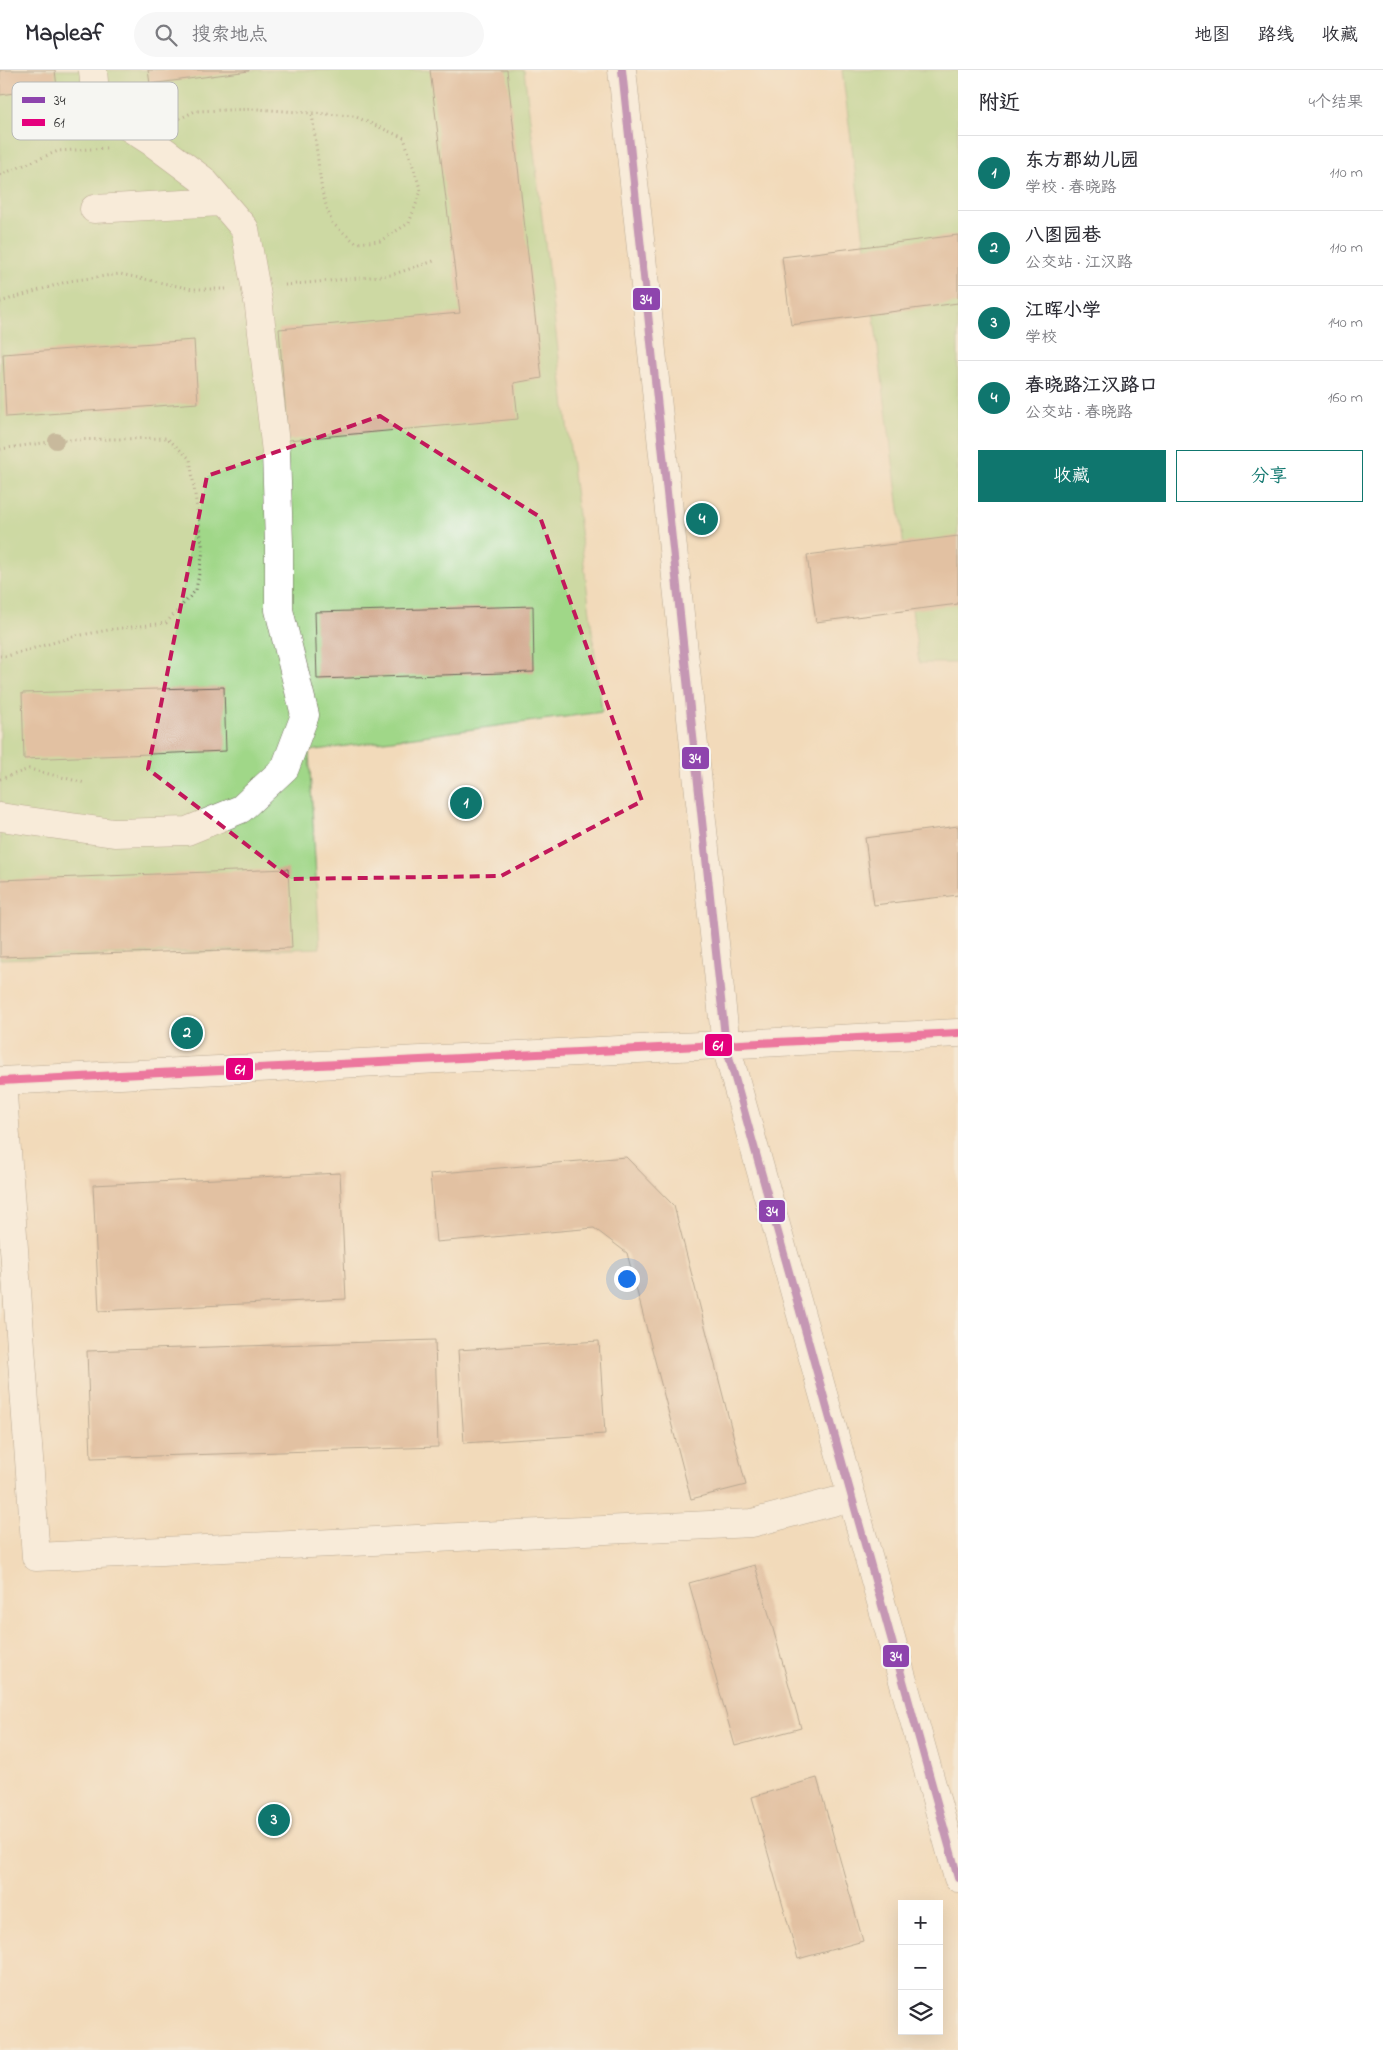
<!DOCTYPE html>
<html lang="zh">
<head>
<meta charset="utf-8">
<style>
	:root { --surface:#fff; --page:#f7f7f7; --text:#2b2b33; --muted:#7c7c81; --line:#e1e1e2; --accent:#0f766e }
	body { margin:0; font-family:"Indie Flower","LXGW WenKai TC",sans-serif; background:var(--page); color:var(--text) }
	.controls { position:absolute; right:15px; bottom:15px; display:grid; overflow:hidden; border-radius:0px; box-shadow:0 5px 20px #0002 }
	.controls button { width:45px; height:45px; display:grid; place-items:center; padding:0; border:0; border-bottom:1px solid var(--line); background:var(--surface); color:var(--text); font:25px sans-serif }
	.you { position:absolute; left:626px; top:1208px; width:18px; height:18px; margin:-12px; border:4px solid #fff; border-radius:50%; background:#1a73e8; box-shadow:0 0 0 8px #1a73e833 }
	.badge { display:grid; place-items:center; width:32px; height:32px; border-radius:50%; background:var(--accent); color:#fff; font-size:16px; font-weight:700 }
	.pin { position:absolute; translate:-50% -50%; border:2px solid #fff; box-shadow:0 1px 5px #0006 }
	.list { margin:0; padding:0; list-style:none }
	h2 { display:flex; justify-content:space-between; align-items:center; height:65px; margin:0; padding:0 20px; font-size:21px }
	h2 small { font-size:16px; font-weight:400; color:var(--muted) }
	.list li { display:grid; grid-template-columns:32px 1fr auto; gap:15px; align-items:center; box-sizing:border-box; height:75px; padding:0 20px; border-top:1px solid var(--line) }
	.list b { display:block; font-size:19px; white-space:nowrap }
	.list p { margin:0; font-size:16px; white-space:nowrap; color:var(--muted) }
	.list em { font-size:16px; font-style:normal; color:var(--muted) }
	.actions { display:flex; gap:10px; padding:15px 20px }
	.actions a { flex:1; padding:11px 0; border:1px solid var(--accent); border-radius:0px; text-align:center; font-size:18px; color:var(--accent) }
	.actions .main { background:var(--accent); color:#fff }
	.icon { flex:none; width:28px; height:28px; fill:none; stroke:currentColor; stroke-width:2; stroke-linecap:round; stroke-linejoin:round }
	.map { position:relative; flex:none; width:958px; height:1980px; overflow:hidden }
	header { display:flex; align-items:center; gap:30px; box-sizing:border-box; height:70px; padding:0 25px; background:var(--surface); border-bottom:1px solid var(--line) }
	header strong { font-size:24px }
	nav { display:flex; gap:28px; margin-inline-start:auto; font-size:18px }
	.search { width:350px; height:45px; background:var(--page); display:flex; align-items:center; gap:12px; box-sizing:border-box; padding:0 18px; border-radius:28px; color:var(--muted); font-size:19px }
	main { display:flex }
	aside { flex:1; background:var(--surface) }
	.map>svg:first-child { display:block }
	.green { fill:#a0d788; stroke:#66815a }
	.building { fill:#cfa285 }
	.lines { fill:none; stroke-linecap:round; stroke-linejoin:round }
	.minor-casing { stroke:#71685d; stroke-width:29 }
	.path { stroke:#71685d; stroke-width:3; stroke-dasharray:1 4; stroke-linecap:butt }
	.minor { stroke:#fff; stroke-width:28 }
	.bus-1-casing { stroke:#f6f6f2; stroke-width:11 }
	.bus-2-casing { stroke:#f6f6f2; stroke-width:11 }
	.bus-1 { stroke:#8e44ad; stroke-width:8 }
	.bus-2 { stroke:#e5007d; stroke-width:8 }
	.tree { fill:#949178 }
	.marked { fill:none; stroke:#c2185b; stroke-width:4; stroke-dasharray:10 6; stroke-linejoin:round }
	.key { fill:#f6f6f2; stroke:#b9b9b6; stroke-width:1 }
	.key-label { font-size:14px; fill:#2b2b2b }
	.line-badge { stroke:#f6f6f2; stroke-width:2 }
	.badge-label { font-size:14px; text-anchor:middle; font-weight:bold; fill:#fff }
</style>
</head>
<body>
<header>
<strong>Mapleaf</strong>
<div class="search"><svg class="icon" aria-label="search" viewBox="0 0 24 24"><circle cx="10" cy="10" r="6"/><path d="M15 15l6 6"/></svg>搜索地点</div>
<nav><a>地图</a><a>路线</a><a>收藏</a></nav>
</header>
<main>
<div class="map">
<svg width="958" height="1980" viewBox="0 0 958 1980">
	<rect width="100%" height="100%" fill="#f6f6f2"/>
	<filter id="ink" filterUnits="userSpaceOnUse"><feTurbulence type="fractalNoise" baseFrequency=".02" numOctaves="2"/><feDisplacementMap in="SourceGraphic" scale="10" xChannelSelector="R" yChannelSelector="G"/><feConvolveMatrix kernelMatrix="1 2 1 2 8 2 1 2 1" color-interpolation-filters="sRGB"/></filter>
	<filter id="wash" filterUnits="userSpaceOnUse"><feTurbulence type="fractalNoise" baseFrequency=".0096" numOctaves="4" result="noise"/><feDisplacementMap in="SourceGraphic" scale="20" xChannelSelector="R" yChannelSelector="G"/><feGaussianBlur stdDeviation="1.12" result="paint"/><feColorMatrix in="noise" values="0 0 0 0 0 0 0 0 0 0 0 0 0 0 0 0 0 1.4 0 .05"/><feComposite in="paint" operator="in"/></filter>
	<g filter="url(#wash)">
		<rect width="100%" height="100%" fill="#f2daba"/>
		<path class="green" d="M0,0H524L602,642L309,681L320,878L0,889Z
			M842,0H958V593H919Z"/>
		<g id="blocks">
			<path class="building" d="M0,0H55L57,17L0,25Z
				M148,0H249V1L150,14Z
				M430,0H507L542,308L514,313L518,349L288,370L279,259L460,243Z
				M958,165V233L791,255L782,187Z
				M194,270L198,333L6,347L3,284Z
				M958,466V534L816,552L807,485Z
				M533,536L534,602L317,609L315,542Z
				M224,617L226,681L24,689L22,623Z
				M958,756V825L874,835L865,768Z
				M288,799L292,878L0,887V810Z
				M626,1087L674,1136L746,1415L691,1429L627,1183L594,1158L436,1172L430,1104Z
				M340,1103L346,1229L99,1241L93,1115Z
				M435,1270L438,1377L91,1388L87,1281Z
				M599,1271L605,1364L464,1373L458,1280Z
				M755,1495L801,1658L735,1676L689,1513Z
				M817,1708L863,1871L798,1889L752,1727Z"/>
		</g>
	</g>
	<g filter="url(#ink)">
		<use href="#blocks" fill-opacity="0" stroke="#71685d" stroke-width="1"/>
		<g class="lines">
			<g class="minor-casing">
				<path id="minor" d="M622,0L726,976L958,1808
					M94,139L221,132
					M0,747L114,763L187,761L241,739L285,698L305,645L279,540V473L276,382L259,237L245,159L203,110L152,72L96,36L93,0
					M0,1011L958,963
					M2,1011L36,1487L752,1453L852,1427"/>
			</g>
			<path class="path" d="M175,51L195,41L257,39L354,46L404,68L421,121L409,153L380,171L356,173L332,153L327,138L322,122L312,43
				M0,105L58,81L107,78
				M285,215L391,205L437,190
				M0,232L69,211L120,204L192,219H227
				M0,379L64,370L167,368L190,389L203,481L196,520L166,553L114,559L76,566L7,586H0
				M0,709L29,699L85,713"/>
			<use href="#minor" class="minor"/>
			<g class="bus-1-casing">
				<path id="bus-1" d="M622,0L726,976L958,1808"/>
			</g>
			<g class="bus-2-casing">
				<path id="bus-2" d="M0,1011L958,963"/>
			</g>
			<use href="#bus-1" class="bus-1"/>
			<use href="#bus-2" class="bus-2"/>
		</g>
		<circle class="tree" cx="56" cy="371" r="8"/>
	</g>
	<path d="M0 0H958V1980H0ZM380,346L540,447L642,731L501,806L291,809L148,699L207,406Z" fill="#f2daba" fill-opacity=".55" fill-rule="evenodd"/>
	<path class="marked" d="M380,346L540,447L642,731L501,806L291,809L148,699L207,406Z"/>
	<rect x="12" y="12" width="166" height="58" rx="8" class="key"/>
	<rect x="22" y="27" width="23" height="6" fill="#8e44ad"/>
	<rect x="22" y="49" width="23" height="7" fill="#e5007d"/>
	<g class="key-label">
		<text x="54" y="35">34</text>
		<text x="54" y="57">61</text>
	</g>
	<g class="line-badge">
		<rect x="632" y="217" width="29" height="24" rx="5" fill="#8e44ad"/>
		<rect x="681" y="676" width="29" height="24" rx="5" fill="#8e44ad"/>
		<rect x="704" y="963" width="29" height="24" rx="5" fill="#e5007d"/>
		<rect x="225" y="987" width="29" height="24" rx="5" fill="#e5007d"/>
		<rect x="758" y="1129" width="28" height="24" rx="5" fill="#8e44ad"/>
		<rect x="882" y="1574" width="28" height="24" rx="5" fill="#8e44ad"/>
	</g>
	<g class="badge-label">
		<text x="646" y="234">34</text>
		<text x="695" y="693">34</text>
		<text x="718" y="980">61</text>
		<text x="240" y="1004">61</text>
		<text x="772" y="1146">34</text>
		<text x="896" y="1591">34</text>
	</g>
</svg>
<div class="controls">
<button>+</button>
<button>−</button>
<button><svg class="icon" aria-label="layers" viewBox="0 0 24 24"><path d="M12 4l9 5-9 5-9-5zM3 14l9 5 9-5"/></svg></button>
</div>
<div class="you"></div>
<div class="pin badge" style="left:466px;top:733px">1</div>
<div class="pin badge" style="left:187px;top:963px">2</div>
<div class="pin badge" style="left:274px;top:1750px">3</div>
<div class="pin badge" style="left:702px;top:449px">4</div>
</div>
<aside>
<h2>附近<small>4个结果</small></h2>
<ul class="list">
<li><span class="badge">1</span><div><b>东方郡幼儿园</b><p>学校 · 春晓路</p></div><em>110 m</em></li>
<li><span class="badge">2</span><div><b>八图园巷</b><p>公交站 · 江汉路</p></div><em>110 m</em></li>
<li><span class="badge">3</span><div><b>江晖小学</b><p>学校</p></div><em>140 m</em></li>
<li><span class="badge">4</span><div><b>春晓路江汉路口</b><p>公交站 · 春晓路</p></div><em>160 m</em></li>
</ul>
<div class="actions"><a class="main">收藏</a><a>分享</a></div>
</aside>
</main>
</body>
</html>
